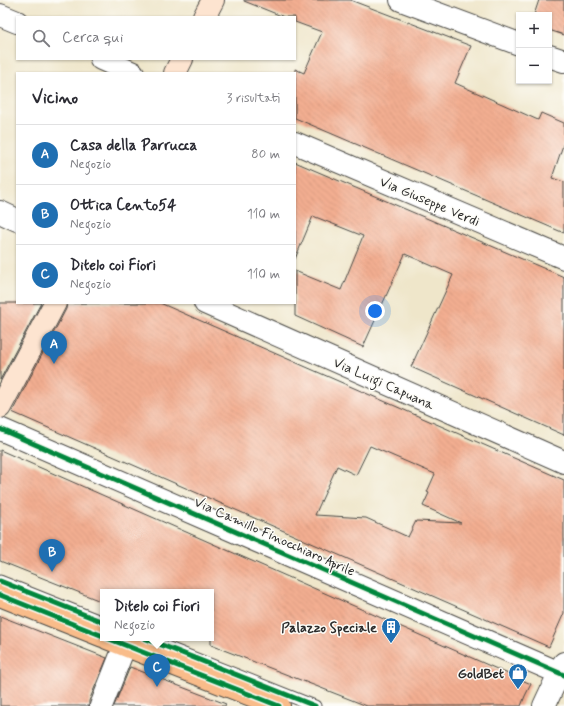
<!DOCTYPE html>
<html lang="it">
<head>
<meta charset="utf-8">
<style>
	:root { --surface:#fff; --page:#f2f2f3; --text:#2b2b33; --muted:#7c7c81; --line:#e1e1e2; --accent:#1f6fb2 }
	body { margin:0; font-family:Mynerve,sans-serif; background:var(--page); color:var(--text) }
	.controls { position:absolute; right:12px; top:12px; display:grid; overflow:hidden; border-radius:0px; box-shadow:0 1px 3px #0004 }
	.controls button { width:36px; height:36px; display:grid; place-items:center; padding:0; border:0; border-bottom:1px solid var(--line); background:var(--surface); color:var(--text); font:20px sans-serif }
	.you { position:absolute; left:375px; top:311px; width:14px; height:14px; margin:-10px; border:3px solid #fff; border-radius:50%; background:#1a73e8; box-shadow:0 0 0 6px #1a73e833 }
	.badge { display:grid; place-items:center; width:26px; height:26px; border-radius:50%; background:var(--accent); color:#fff; font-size:13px; font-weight:700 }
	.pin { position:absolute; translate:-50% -33px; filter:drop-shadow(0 1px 2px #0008) }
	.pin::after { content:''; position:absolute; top:21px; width:14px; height:12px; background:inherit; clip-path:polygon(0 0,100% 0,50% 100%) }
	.popup { position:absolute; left:100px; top:589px; width:114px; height:52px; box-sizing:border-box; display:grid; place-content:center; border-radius:0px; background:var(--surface); filter:drop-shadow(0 1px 3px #0005); font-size:13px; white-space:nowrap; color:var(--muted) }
	.popup b { font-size:15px; color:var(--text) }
	.popup::after { content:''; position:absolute; left:50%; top:100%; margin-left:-8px; border:8px solid transparent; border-top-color:var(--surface) }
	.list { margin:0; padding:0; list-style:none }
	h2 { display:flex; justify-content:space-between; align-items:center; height:52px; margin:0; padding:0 16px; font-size:17px }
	h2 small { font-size:13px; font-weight:400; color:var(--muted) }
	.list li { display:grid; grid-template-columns:26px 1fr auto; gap:12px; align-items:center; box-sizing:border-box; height:60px; padding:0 16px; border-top:1px solid var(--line) }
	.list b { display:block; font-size:15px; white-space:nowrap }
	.list p { margin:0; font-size:13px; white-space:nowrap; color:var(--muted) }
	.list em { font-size:13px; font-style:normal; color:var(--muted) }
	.icon { flex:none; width:22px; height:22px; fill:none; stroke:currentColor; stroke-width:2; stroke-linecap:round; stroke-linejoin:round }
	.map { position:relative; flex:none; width:564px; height:706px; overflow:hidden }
	.search { position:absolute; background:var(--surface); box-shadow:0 1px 3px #0004; left:16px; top:16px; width:280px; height:44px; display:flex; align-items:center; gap:10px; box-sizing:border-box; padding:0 14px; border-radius:0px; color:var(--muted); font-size:15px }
	.panel { position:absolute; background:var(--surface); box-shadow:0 1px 3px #0004; left:16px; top:72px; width:280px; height:232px; border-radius:0px }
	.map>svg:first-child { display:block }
	.building { fill:url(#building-back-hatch); fill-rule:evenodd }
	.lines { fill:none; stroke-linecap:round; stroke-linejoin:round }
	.service-casing { stroke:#484743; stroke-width:13 }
	.minor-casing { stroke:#484743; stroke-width:24 }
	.secondary-casing { stroke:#484743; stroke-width:24 }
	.primary-casing { stroke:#484743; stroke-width:24 }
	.service { stroke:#fff; stroke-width:11 }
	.minor { stroke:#fff; stroke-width:22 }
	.secondary { stroke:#fde4d0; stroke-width:22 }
	.primary { stroke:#f9bc8a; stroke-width:22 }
	.cycleway-casing { stroke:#fdfcf7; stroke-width:8 }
	.cycleway { stroke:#00873e; stroke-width:5 }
	.labels { text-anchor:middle; stroke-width:3; stroke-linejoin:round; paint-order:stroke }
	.street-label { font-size:14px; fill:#2b2b2b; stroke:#fdfcf7 }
	.poi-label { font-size:14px; font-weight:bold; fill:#2b2b2b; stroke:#fdfcf7; text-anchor:end }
</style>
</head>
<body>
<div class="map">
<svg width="564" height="706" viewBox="0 0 564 706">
	<defs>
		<pattern id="building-back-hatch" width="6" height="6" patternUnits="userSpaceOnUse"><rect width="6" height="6" fill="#f3ae91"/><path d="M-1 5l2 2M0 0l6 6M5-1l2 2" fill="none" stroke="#d0967d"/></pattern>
	</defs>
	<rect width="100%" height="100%" fill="#fdfcf7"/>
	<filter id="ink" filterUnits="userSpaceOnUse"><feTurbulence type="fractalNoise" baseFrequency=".025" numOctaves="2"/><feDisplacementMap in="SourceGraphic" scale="8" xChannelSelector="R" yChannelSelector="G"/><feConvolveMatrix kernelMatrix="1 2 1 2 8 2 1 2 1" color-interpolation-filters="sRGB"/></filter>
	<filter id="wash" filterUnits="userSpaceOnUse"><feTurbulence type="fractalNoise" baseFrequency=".012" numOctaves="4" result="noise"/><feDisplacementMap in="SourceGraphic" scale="16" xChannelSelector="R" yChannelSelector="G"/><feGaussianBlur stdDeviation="0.9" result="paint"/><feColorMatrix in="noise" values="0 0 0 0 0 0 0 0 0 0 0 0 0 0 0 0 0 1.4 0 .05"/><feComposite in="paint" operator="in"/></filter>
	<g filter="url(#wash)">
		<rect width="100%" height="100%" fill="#efe6ca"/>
		<g id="blocks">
			<path class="building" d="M244,0H350L471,46L455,83L538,120L541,113L564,123V142L552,178L564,182V233L295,118V69L304,73L322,32L295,22V17H284L244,1Z
				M539,0H564V35L549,30V15H534Z
				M295,162L564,277V435L411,367L453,275L405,254L363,347L295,316V271L341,290L363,236L313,216L295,259Z
				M0,303H41L0,380Z
				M67,303H160L564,480V613L549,647L12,412L66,309ZM370,446L435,474L427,492L429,493L423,506L461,523L416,521L408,537L366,518L315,515L337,466L356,475Z
				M0,450L531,684L525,696L521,706H367L211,645V592H103V602L0,561Z
				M0,616L107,658L89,701V706H0Z
				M130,667L226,704L225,706H114Z"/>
		</g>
	</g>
	<g filter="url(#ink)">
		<use href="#blocks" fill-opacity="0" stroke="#484743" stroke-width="1"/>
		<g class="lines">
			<g class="service-casing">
				<path id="service" d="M0,581L103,622
					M144,638L315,706"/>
			</g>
			<g class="minor-casing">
				<path id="minor" d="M401,0L519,44
					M0,15L17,22
					M549,56L564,61
					M101,59L133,73
					M295,143L564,258
					M0,212L17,220
					M205,303L564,462
					M0,429L564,675
					M101,706L125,645
					M544,706L564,663"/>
			</g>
			<g class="secondary-casing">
				<path id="secondary" d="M204,17L213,0
					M175,73L182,59
					M0,407L55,303"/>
			</g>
			<g class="primary-casing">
				<path id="primary" d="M0,595L103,636
					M107,638L279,706"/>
			</g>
			<use href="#service" class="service"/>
			<use href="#minor" class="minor"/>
			<use href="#secondary" class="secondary"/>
			<use href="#primary" class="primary"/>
			<g class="cycleway-casing">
				<path id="cycleway" d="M0,429L564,675
					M0,581L103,622
					M0,595L103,636
					M107,638L279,706
					M144,638L315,706"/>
			</g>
			<use href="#cycleway" class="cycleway"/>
		</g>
	</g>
	<defs>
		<g id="building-pin" transform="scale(1)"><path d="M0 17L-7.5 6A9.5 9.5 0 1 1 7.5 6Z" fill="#1f6fb2" stroke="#fdfcf7"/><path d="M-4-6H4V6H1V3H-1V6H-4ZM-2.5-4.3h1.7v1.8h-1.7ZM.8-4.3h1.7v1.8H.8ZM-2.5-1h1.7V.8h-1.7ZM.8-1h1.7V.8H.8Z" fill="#fff"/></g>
		<g id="shop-pin" transform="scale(1)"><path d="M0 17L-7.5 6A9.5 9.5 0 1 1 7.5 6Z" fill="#1f6fb2" stroke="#fdfcf7"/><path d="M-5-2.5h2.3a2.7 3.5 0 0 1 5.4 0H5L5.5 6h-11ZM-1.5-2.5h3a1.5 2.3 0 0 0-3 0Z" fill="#fff"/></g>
	</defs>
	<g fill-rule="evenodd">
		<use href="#building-pin" x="391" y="627"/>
		<use href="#shop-pin" x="518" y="673"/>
	</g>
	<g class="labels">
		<g class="street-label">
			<text transform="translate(430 201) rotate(23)" y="5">Via Giuseppe Verdi</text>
			<text transform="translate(384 383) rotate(24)" y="5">Via Luigi Capuana</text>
			<text transform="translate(275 536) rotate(24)" y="5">Via Camillo Finocchiaro Aprile</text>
		</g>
		<g class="poi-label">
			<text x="377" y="632">Palazzo Speciale</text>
			<text x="504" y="678">GoldBet</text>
		</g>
	</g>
</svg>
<div class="controls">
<button>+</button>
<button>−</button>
</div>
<div class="you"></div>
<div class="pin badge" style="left:54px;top:364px">A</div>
<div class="pin badge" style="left:52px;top:572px">B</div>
<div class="pin badge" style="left:157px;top:687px">C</div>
<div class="popup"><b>Ditelo coi Fiori</b>Negozio</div>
<div class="search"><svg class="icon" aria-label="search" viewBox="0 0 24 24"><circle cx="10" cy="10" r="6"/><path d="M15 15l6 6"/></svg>Cerca qui</div>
<section class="panel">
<h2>Vicino<small>3 risultati</small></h2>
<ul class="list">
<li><span class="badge">A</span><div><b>Casa della Parrucca</b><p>Negozio</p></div><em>80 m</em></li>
<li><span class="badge">B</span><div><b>Ottica Cento54</b><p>Negozio</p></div><em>110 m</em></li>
<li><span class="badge">C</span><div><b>Ditelo coi Fiori</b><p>Negozio</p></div><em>110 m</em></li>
</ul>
</section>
</div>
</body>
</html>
